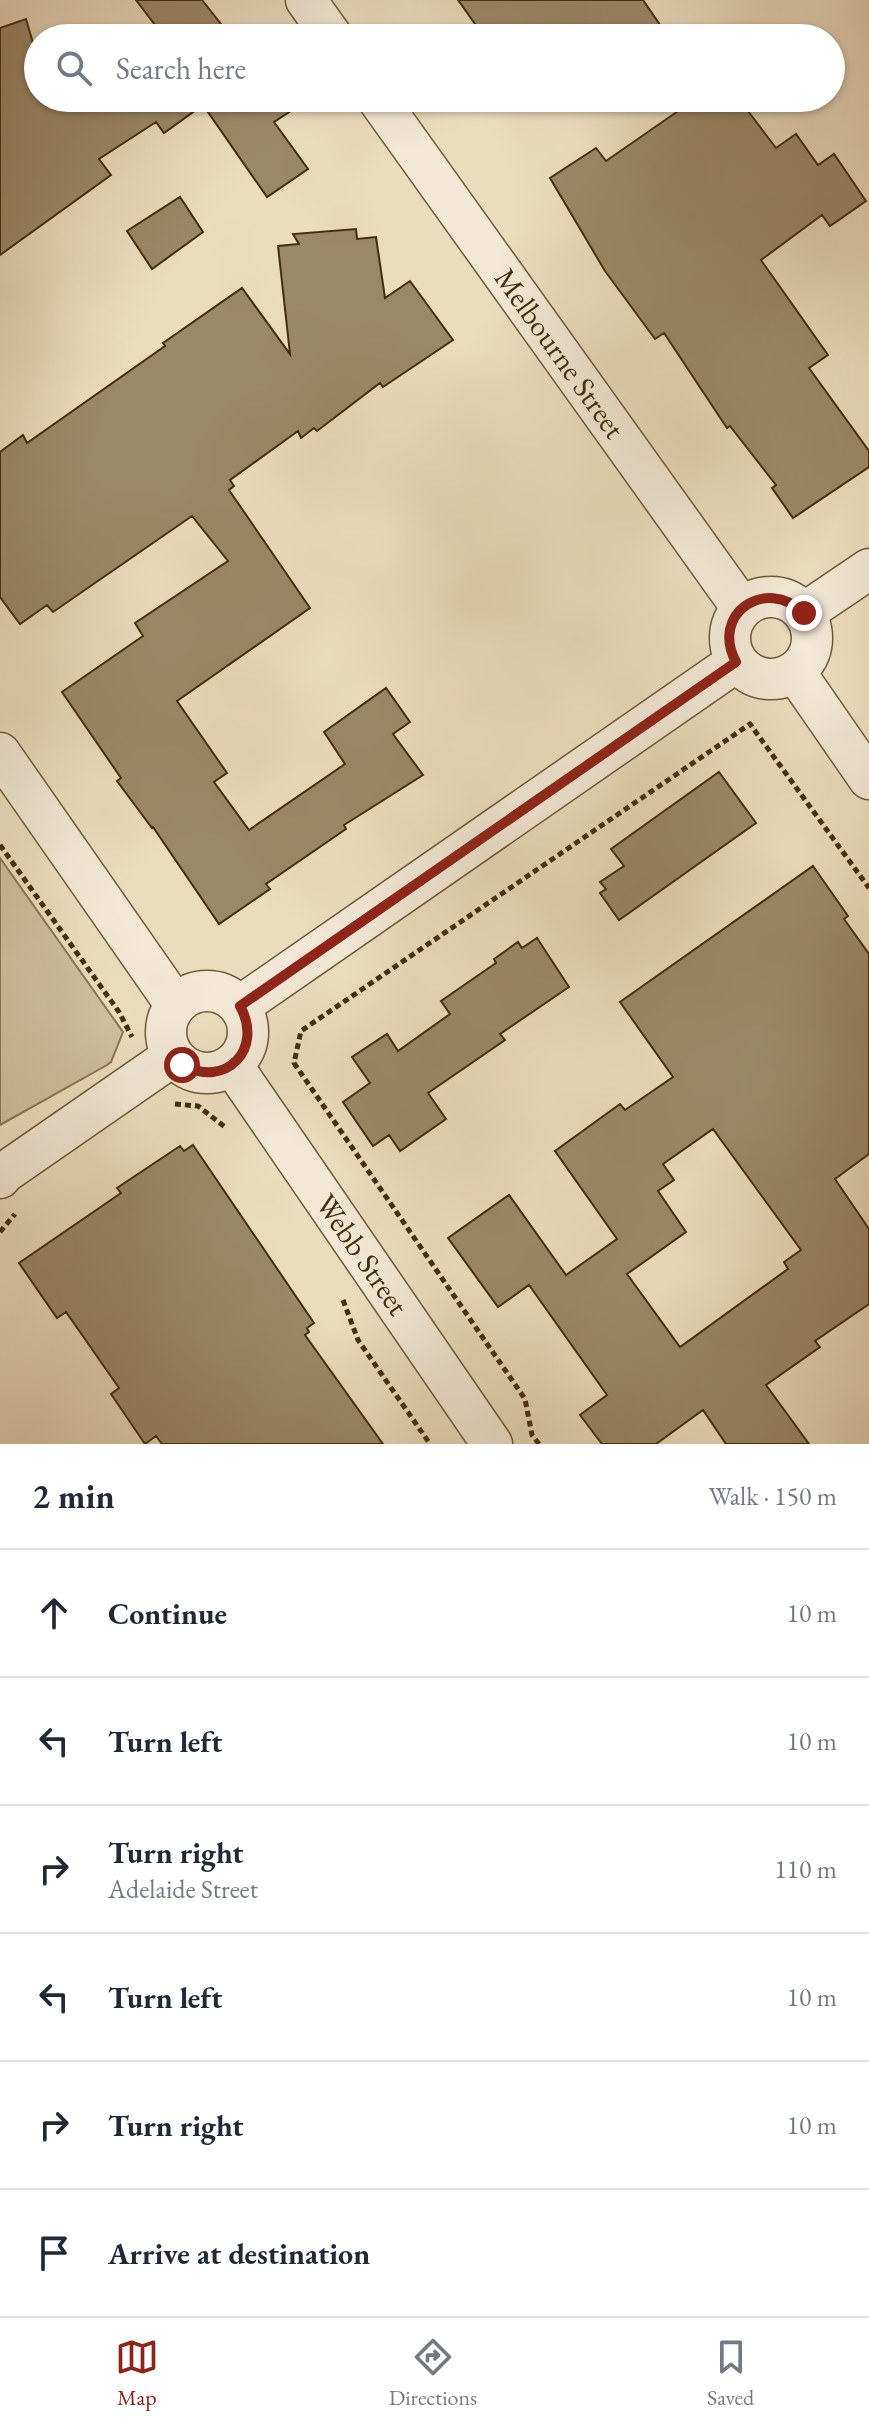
<!DOCTYPE html>
<html lang="en">
<head>
<meta charset="utf-8">
<style>
	:root { --surface:#fff; --page:#f2f2f3; --text:#1f2937; --muted:#747a83; --line:#e0e1e3; --accent:#8f2418 }
	body { margin:0; font-family:"EB Garamond",serif; background:var(--page); color:var(--text) }
	.stop { position:absolute; width:24px; height:24px; margin:-18px; border:6px solid #8f2418; border-radius:50%; background:#fff }
	.stop.end { background:#8f2418; border-color:#fff; box-shadow:0 2px 8px #0008 }
	.list { margin:0; padding:0; list-style:none }
	h2 { display:flex; justify-content:space-between; align-items:center; height:104px; margin:0; padding:0 32px; font-size:34px }
	h2 small { font-size:26px; font-weight:400; color:var(--muted) }
	.list li { display:grid; grid-template-columns:52px 1fr auto; gap:24px; align-items:center; box-sizing:border-box; height:128px; padding:0 32px; border-top:2px solid var(--line) }
	.list b { display:block; font-size:30px; white-space:nowrap }
	.list p { margin:0; font-size:26px; white-space:nowrap; color:var(--muted) }
	.list em { font-size:26px; font-style:normal; color:var(--muted) }
	.icon { flex:none; width:44px; height:44px; fill:none; stroke:currentColor; stroke-width:2; stroke-linecap:round; stroke-linejoin:round }
	.map { position:relative; flex:none; width:869px; height:1444px; overflow:hidden }
	.search { position:absolute; background:var(--surface); box-shadow:0 2px 6px #0004; left:24px; right:24px; top:24px; height:88px; display:flex; align-items:center; gap:20px; box-sizing:border-box; padding:0 28px; border-radius:44px; color:var(--muted); font-size:30px }
	.sheet { height:872px; background:var(--surface) }
	nav { display:flex; justify-content:space-around; align-items:center; box-sizing:border-box; height:112px; border-top:2px solid var(--line); background:var(--surface); font-size:22px; color:var(--muted) }
	nav a { display:grid; justify-items:center; gap:4px }
	nav .on { color:var(--accent) }
	.map>svg:first-child { display:block }
	.green { fill:#cfbe9f; stroke:#8a7654; stroke-width:2 }
	.building { fill:#9b8868; stroke:#442d0a; stroke-width:2; fill-rule:evenodd }
	.lines { fill:none; stroke-linecap:round; stroke-linejoin:round }
	.minor-casing { stroke:#6e5937; stroke-width:43 }
	.path { stroke:#442d0a; stroke-width:5; stroke-dasharray:6 4; stroke-linecap:butt }
	.minor { stroke:#f2e8d5; stroke-width:40 }
	.route { stroke:#8f2418; stroke-width:10 }
	.labels { text-anchor:middle; stroke-width:8; stroke-linejoin:round; paint-order:stroke }
	.street-label { font-size:30px; fill:#442d0a; stroke:#f2e8d5 }
</style>
</head>
<body>
<div class="map">
<svg width="869" height="1444" viewBox="0 0 869 1444">
	<rect width="100%" height="100%" fill="#ebdcbe"/>
	<filter id="stains"><feTurbulence type="fractalNoise" baseFrequency=".0025" numOctaves="4"/><feColorMatrix values="0 0 0 0 .2 0 0 0 0 .09 0 0 0 0 .02 0 0 0 .5 -.17"/></filter>
	<radialGradient id="worn" r=".72"><stop offset=".6" stop-color="#630" stop-opacity="0"/><stop offset="1" stop-color="#630" stop-opacity=".3"/></radialGradient>
	<path class="green" d="M0,858L123,1032L111,1062L107,1065L0,1125Z"/>
	<path class="building" d="M136,0H202L232,38H165Z
		M458,0H643L669,38H485Z
		M26,19L33,43L38,41V98H311L274,122L308,169L267,197L203,105L164,133L156,122L99,159L111,175L0,255V28Z
		M697,98H738L776,148L796,134L818,165L834,154L866,201L830,226L822,215L761,260L828,355L809,368L869,451V467L793,518L772,488L776,485L730,426L727,428L664,333L655,339L605,271L550,178L596,148L606,161Z
		M180,197L203,232L152,269L127,231Z
		M356,229L357,239L376,237L385,298L410,281L453,340L383,387L380,383L317,431L314,428L301,438L298,431L230,480L234,486L229,490L310,608L177,701L227,773L214,782L249,830L345,764L324,732L386,688L410,722L393,734L423,775L344,825L346,829L266,884L270,889L219,924L153,827L152,828L117,781L121,778L62,692L143,636L135,623L228,561L192,516L53,612L47,605L20,624L0,597V452L23,435L27,443L165,346L163,343L242,288L290,354L278,246L299,244L293,234Z
		M719,772L756,823L619,920L600,893L606,889L600,882L624,866L611,849Z
		M813,866L848,916L844,919L869,954V1154L835,1179L869,1229V1304L815,1341L820,1347L766,1385L809,1444H726L703,1410L656,1444H602L580,1415L607,1395L529,1285L498,1307L448,1238L509,1195L566,1275L617,1239L555,1151L620,1104L625,1110L673,1077L620,1002ZM713,1129L801,1250L784,1262L788,1269L680,1347L627,1274L686,1232L658,1191L674,1180L663,1164Z
		M537,938L569,987L500,1034L505,1040L428,1093L446,1119L400,1151L389,1135L373,1146L343,1102L370,1083L352,1057L387,1034L398,1051L450,1014L441,1001L496,963L494,959L518,942L522,948Z
		M193,1145L314,1323L307,1328L309,1332L305,1335L383,1444H162L156,1436L145,1444L111,1394L119,1388L66,1312L57,1318L19,1263L121,1193L117,1188L180,1146L184,1151Z"/>
	<g class="lines">
		<g class="minor-casing">
			<g id="minor">
				<path d="M306,0L333,38"/>
				<path id="s1" d="M377,98L742,608"/>
				<circle cx="771" cy="638" r="41"/>
				<path d="M804,613L869,569"/>
				<path d="M795,672L869,779"/>
				<path d="M0,753L175,1004"/>
				<circle cx="207" cy="1032" r="41"/>
				<path d="M240,1006L736,662"/>
				<path id="s2" d="M232,1065L492,1444"/>
				<path d="M0,1178L4,1173L173,1056"/>
			</g>
		</g>
		<path class="path" d="M0,845L119,1012L132,1037
			M175,1104L198,1106L225,1127
			M0,1232L15,1214
			M343,1300L358,1340L430,1444
			M539,1444L532,1435L525,1399L294,1063L301,1031L750,724L869,888"/>
		<use href="#minor" class="minor"/>
	</g>
	<g class="lines">
		<path class="route" d="M182,1065C226,1089 264,1049 240,1006L736,662C710,614 765,576 804,613"/>
	</g>
	<g class="labels">
		<g class="street-label">
			<text dy="10" stroke="none"><textPath href="#s1" startOffset="314">Melbourne Street</textPath></text>
			<text dy="10" stroke="none"><textPath href="#s2" startOffset="230">Webb Street</textPath></text>
		</g>
	</g>
	<rect width="100%" height="100%" filter="url(#stains)"/>
	<rect width="100%" height="100%" fill="url(#worn)"/>
</svg>
<div class="stop" style="left:182px;top:1065px"></div>
<div class="stop end" style="left:804px;top:613px"></div>
<div class="search"><svg class="icon" aria-label="search" viewBox="0 0 24 24"><circle cx="10" cy="10" r="6"/><path d="M15 15l6 6"/></svg>Search here</div>
</div>
<section class="sheet">
<h2>2 min<small>Walk · 150 m</small></h2>
<ul class="list">
<li><svg class="icon" aria-label="ahead" viewBox="0 0 24 24"><path d="M12 20V5M6 11l6-6 6 6"/></svg><div><b>Continue</b></div><em>10 m</em></li>
<li><svg class="icon" aria-label="left" viewBox="0 0 24 24"><path d="M17 20v-9H6M10 6l-5 5 5 5"/></svg><div><b>Turn left</b></div><em>10 m</em></li>
<li><svg class="icon" aria-label="right" viewBox="0 0 24 24"><path d="M7 20v-9h11M14 6l5 5-5 5"/></svg><div><b>Turn right</b><p>Adelaide Street</p></div><em>110 m</em></li>
<li><svg class="icon" aria-label="left" viewBox="0 0 24 24"><path d="M17 20v-9H6M10 6l-5 5 5 5"/></svg><div><b>Turn left</b></div><em>10 m</em></li>
<li><svg class="icon" aria-label="right" viewBox="0 0 24 24"><path d="M7 20v-9h11M14 6l5 5-5 5"/></svg><div><b>Turn right</b></div><em>10 m</em></li>
<li><svg class="icon" aria-label="arrive" viewBox="0 0 24 24"><path d="M6 21V4h12l-3 4 3 4H6"/></svg><div><b>Arrive at destination</b></div></li>
</ul>
</section>
<nav>
<a class="on"><svg class="icon" aria-label="map" viewBox="0 0 24 24"><path d="M3 6l6-2 6 2 6-2v14l-6 2-6-2-6 2zM9 4v14M15 6v14"/></svg>Map</a>
<a><svg class="icon" aria-label="directions" viewBox="0 0 24 24"><path d="M12 3l9 9-9 9-9-9zM9 14v-3h6M13 9l2 2-2 2"/></svg>Directions</a>
<a><svg class="icon" aria-label="saved" viewBox="0 0 24 24"><path d="M7 4h10v16l-5-4-5 4z"/></svg>Saved</a>
</nav>
</body>
</html>
